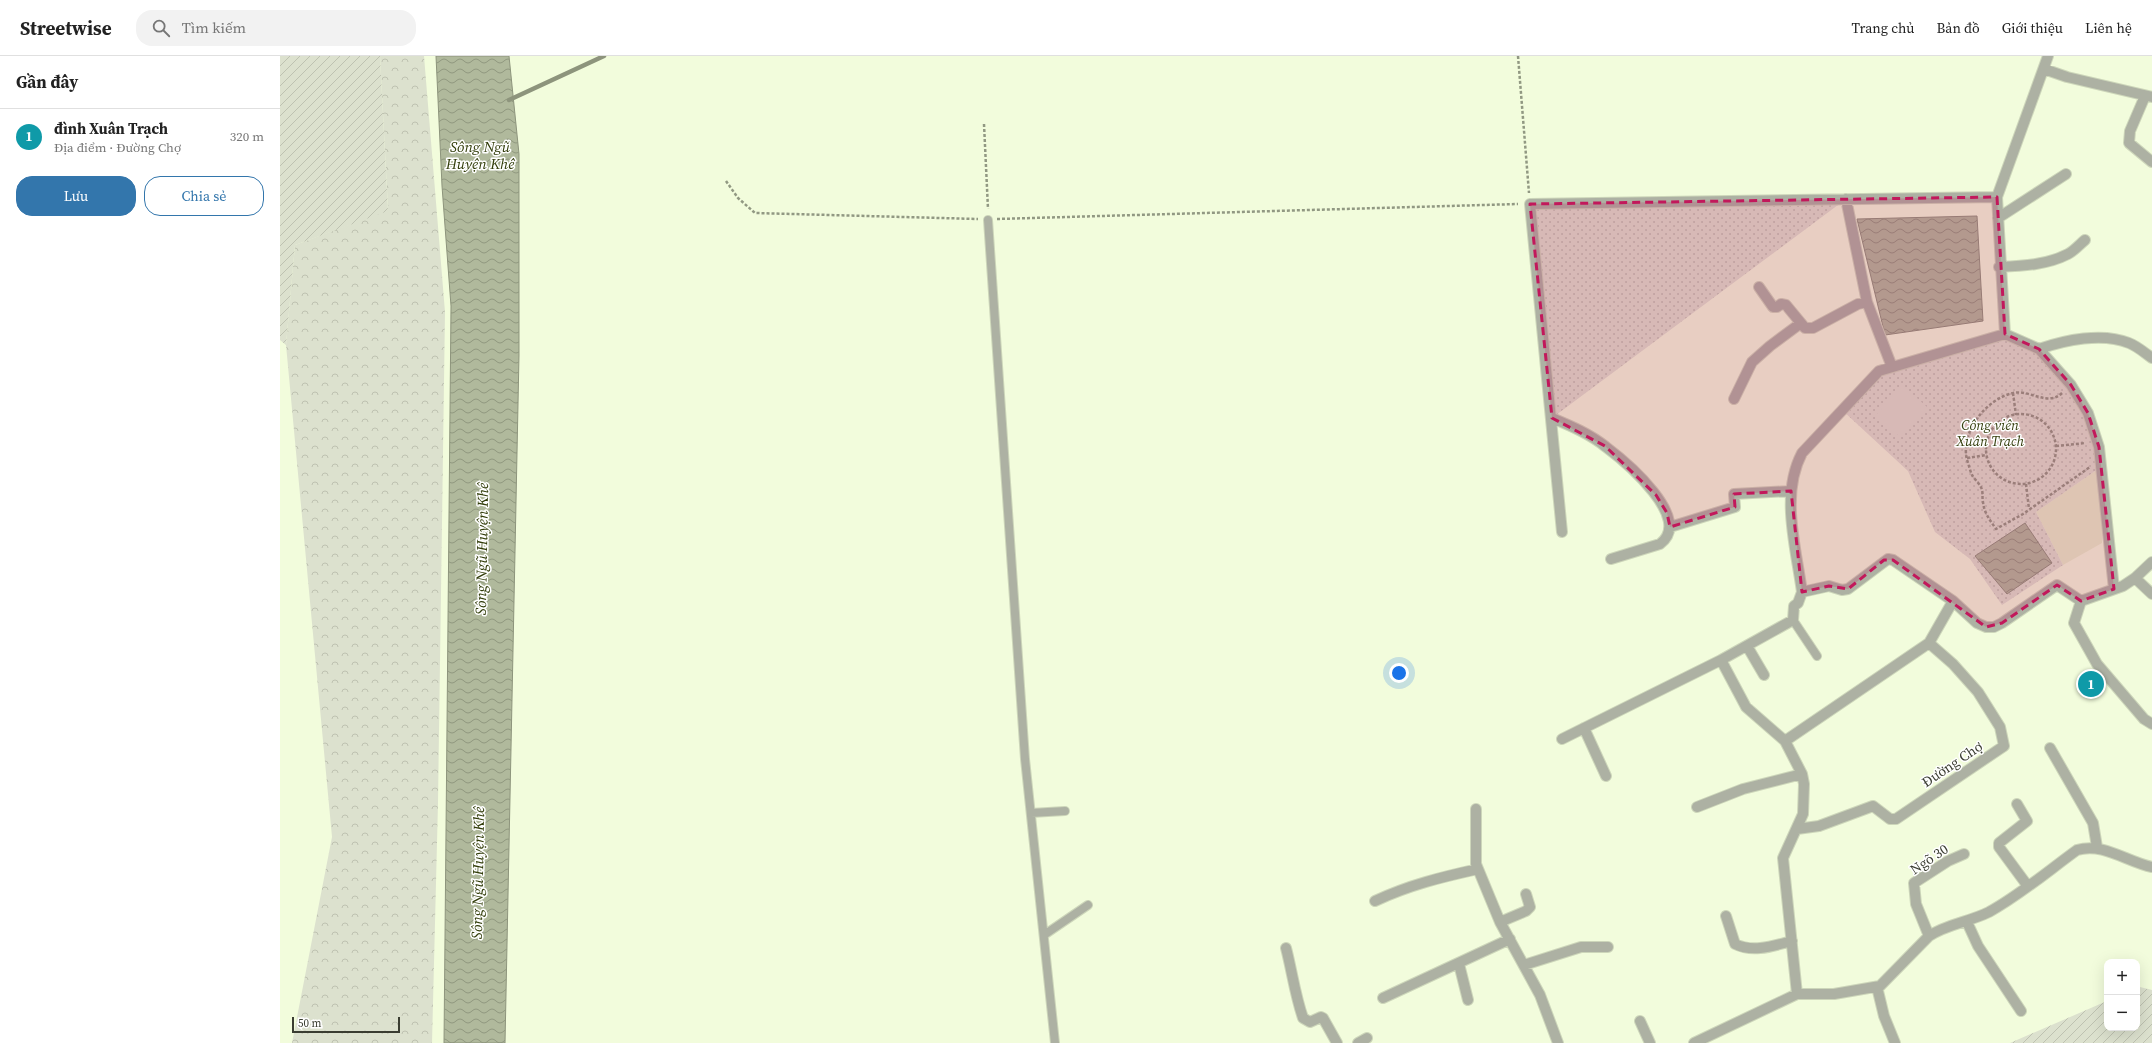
<!DOCTYPE html>
<html lang="vi">
<head>
<meta charset="utf-8">
<style>
	:root { --surface:#fff; --page:#f2f2f2; --text:#222; --muted:#767676; --line:#e0e0e0; --accent:#3376ac }
	body { margin:0; font-family:"Source Serif 4",serif; background:var(--page); color:var(--text) }
	.controls { position:absolute; right:12px; bottom:12px; display:grid; overflow:hidden; border-radius:8px; box-shadow:0 4px 16px #0002 }
	.controls button { width:36px; height:36px; display:grid; place-items:center; padding:0; border:0; border-bottom:1px solid var(--line); background:var(--surface); color:var(--text); font:20px sans-serif }
	.scale { position:absolute; left:12px; bottom:10px; width:108px; box-sizing:border-box; padding-left:4px; border:2px solid #3a3d31; border-top:0; font-size:11px; line-height:14px; white-space:nowrap; color:#3a3d31; -webkit-text-stroke:3px #fff; paint-order:stroke }
	.you { position:absolute; left:1119px; top:617px; width:14px; height:14px; margin:-10px; border:3px solid #fff; border-radius:50%; background:#1a73e8; box-shadow:0 0 0 6px #1a73e833 }
	.badge { display:grid; place-items:center; width:26px; height:26px; border-radius:50%; background:var(--accent); color:#fff; font-size:13px; font-weight:700 }
	.pin { position:absolute; translate:-50% -50%; border:2px solid #fff; box-shadow:0 1px 4px #0006 }
	.list { margin:0; padding:0; list-style:none }
	h2 { display:flex; justify-content:space-between; align-items:center; height:52px; margin:0; padding:0 16px; font-size:17px }
	h2 small { font-size:13px; font-weight:400; color:var(--muted) }
	.list li { display:grid; grid-template-columns:26px 1fr auto; gap:12px; align-items:center; box-sizing:border-box; height:56px; padding:0 16px; border-top:1px solid var(--line) }
	.list b { display:block; font-size:15px; white-space:nowrap }
	.list p { margin:0; font-size:13px; white-space:nowrap; color:var(--muted) }
	.list em { font-size:13px; font-style:normal; color:var(--muted) }
	.actions { display:flex; gap:8px; padding:12px 16px }
	.actions a { flex:1; padding:9px 0; border:1px solid var(--accent); border-radius:16px; text-align:center; font-size:14px; color:var(--accent) }
	.actions .main { background:var(--accent); color:#fff }
	.icon { flex:none; width:22px; height:22px; fill:none; stroke:currentColor; stroke-width:2; stroke-linecap:round; stroke-linejoin:round }
	.map { position:relative; flex:none; width:1872px; height:987px; overflow:hidden }
	header { display:flex; align-items:center; gap:24px; box-sizing:border-box; height:56px; padding:0 20px; background:var(--surface); border-bottom:1px solid var(--line) }
	header strong { font-size:19px }
	nav { display:flex; gap:22px; margin-inline-start:auto; font-size:14px }
	.search { width:280px; height:36px; background:var(--page); display:flex; align-items:center; gap:10px; box-sizing:border-box; padding:0 14px; border-radius:16px; color:var(--muted); font-size:15px }
	main { display:flex }
	aside { flex:1; background:var(--surface) }
	.map>svg:first-child { display:block }
	.built { fill:#e5f0ca }
	.grass { fill:url(#grass-dots) }
	.forest { fill:url(#forest-crowns) }
	.garden { fill:url(#garden-furrows) }
	.pitch { fill:#dce1ce }
	.water { fill:url(#water-waves); stroke:#8d947c }
	.lines { fill:none; stroke-linecap:round; stroke-linejoin:round }
	.stream { stroke:#8d947c; stroke-width:4.5 }
	.lane-casing { stroke:#cdd6ba; stroke-width:10 }
	.street-casing { stroke:#cdd6ba; stroke-width:12 }
	.path { stroke:#919882; stroke-width:2.5; stroke-dasharray:3 2; stroke-linecap:butt }
	.lane { stroke:#adb1a3; stroke-width:8 }
	.street { stroke:#adb1a3; stroke-width:10 }
	.marked { fill:#c2185b; fill-opacity:0.2; stroke:#c2185b; stroke-width:3; stroke-dasharray:8 5; stroke-linejoin:round }
	.labels { text-anchor:middle; stroke-width:3; stroke-linejoin:round; paint-order:stroke }
	.park-label { font-size:14px; font-style:italic; fill:#36400f; stroke:#fff }
	.street-label { font-size:14px; fill:#3a3d31; stroke:#fff }
	.water-label { font-size:15px; font-style:italic; fill:#313c09; stroke:#fff }
</style>
</head>
<body>
<header>
<strong>Streetwise</strong>
<div class="search"><svg class="icon" aria-label="search" viewBox="0 0 24 24"><circle cx="10" cy="10" r="6"/><path d="M15 15l6 6"/></svg>Tìm kiếm</div>
<nav><a>Trang chủ</a><a>Bản đồ</a><a>Giới thiệu</a><a>Liên hệ</a></nav>
</header>
<main>
<aside>
<h2>Gần đây<small></small></h2>
<ul class="list">
<li><span class="badge" style="background:#0f9aa8">1</span><div><b>đình Xuân Trạch</b><p>Địa điểm · Đường Chợ</p></div><em>320 m</em></li>
</ul>
<div class="actions"><a class="main">Lưu</a><a>Chia sẻ</a></div>
</aside>
<div class="map">
<svg width="1872" height="987" viewBox="0 0 1872 987">
	<defs>
		<pattern id="grass-dots" width="8" height="8" patternUnits="userSpaceOnUse"><rect width="8" height="8" fill="#dce1ce"/><path d="M2 2h.1M6 6h.1" fill="none" stroke="#bec2b1" stroke-width="1.8" stroke-linecap="round"/></pattern>
		<pattern id="forest-crowns" width="20" height="18" patternUnits="userSpaceOnUse"><rect width="20" height="18" fill="#dce1ce"/><path d="M2 6a3 3 0 1 1 6 0M12 15a3 3 0 1 1 6 0" fill="none" stroke="#bec2b1"/></pattern>
		<pattern id="garden-furrows" width="10" height="10" patternUnits="userSpaceOnUse"><rect width="10" height="10" fill="#dce1ce"/><path d="M-1 1l2-2M0 10L10 0M9 11l2-2" fill="none" stroke="#bec2b1"/></pattern>
		<pattern id="water-waves" width="16" height="10" patternUnits="userSpaceOnUse"><rect width="16" height="10" fill="#b0b99c"/><path d="M0 5q4-4 8 0t8 0" fill="none" stroke="#909880"/></pattern>
	</defs>
	<rect width="100%" height="100%" fill="#f2fcdc"/>
	<path class="built" d="M1821,411L1822,487L1783,509L1756,456Z"/>
	<path class="grass" d="M1566,143L1272,362L1250,148Z
		M1725,278L1759,293L1808,357L1821,411L1756,456L1783,509L1722,549L1690,503L1655,476L1628,415L1562,354L1599,315Z"/>
	<path class="forest" d="M100,0H144L165,256L158,747L152,987H12L52,781L6,289L15,189L108,154Z"/>
	<path class="garden" d="M0,0H100L108,155L15,189L6,289L0,284Z
		M1860,931L1872,934V987H1730L1827,945V972H1857V933Z"/>
	<path class="pitch" d="M1622,329L1647,351L1620,381L1595,360Z"/>
	<path class="water" d="M156,0H229L239,98V299L225,987H164L171,250L162,130Z
		M1697,160L1703,265L1605,279L1577,163Z
		M1745,467L1772,507L1727,538L1695,500Z"/>
	<g class="lines">
		<path class="stream" d="M229,44L324,0"/>
		<g class="lane-casing">
			<path id="lane" d="M708,164L745,703L775,987
				M1513,564L1537,600
				M751,757L785,755
				M764,879L808,849"/>
		</g>
		<g class="street-casing">
			<path id="street" d="M1768,0L1717,141L1725,278L1759,293L1791,329L1808,357L1819,391L1834,533
				M1764,13L1787,21L1872,41
				M1865,40L1850,75L1849,87L1872,106
				M1566,143L1587,246L1612,311
				M1718,162L1786,118
				M1719,211C1742,210 1767,209 1788,198C1794,195 1800,188 1805,184
				M1479,231L1493,251H1497L1501,248L1506,249L1525,272H1533L1578,248L1587,246
				M1759,293C1785,284 1822,276 1849,287C1857,290 1865,297 1872,302
				M1454,343L1472,306L1490,290L1521,267
				M1272,362C1291,370 1310,378 1326,391C1346,406 1414,463 1380,488L1331,503
				M1390,471L1455,451L1454,438L1511,435
				M1282,476L1250,148L1717,141
				M1855,522L1872,538
				M1522,536L1549,530L1562,534L1568,533L1608,503L1613,504L1673,545L1697,567L1706,571H1714L1722,567L1777,529L1801,545
				M1801,545L1794,567L1817,608L1864,663L1872,668
				M1801,545L1843,530L1855,522L1872,506
				M1467,590L1484,619
				M1441,604L1466,651L1505,685L1522,718L1524,728L1523,758L1503,802L1517,938
				M1304,672L1326,720
				M1282,683L1441,604L1513,564L1514,550L1518,547L1522,536C1516,491 1500,439 1522,397L1599,315L1725,278
				M1505,685L1649,587L1673,545
				M1770,692L1813,767L1817,791
				M1737,748L1747,765L1719,787V791L1747,829
				M1417,751L1463,733L1522,718
				M1196,753V808L1220,866L1260,939L1278,987
				M1517,773L1539,770L1593,750L1610,763H1616L1724,690L1720,671L1698,636L1673,608L1649,587
				M1095,845C1129,829 1162,821 1198,813
				M1446,860L1455,888C1473,897 1493,890 1512,885
				M1220,866L1246,855L1250,851L1246,838
				M1687,866L1698,890L1741,955
				M1649,880L1636,848L1634,827L1668,805L1684,798
				M1006,892C1012,915 1015,939 1023,962L1030,966L1041,961L1043,962L1057,987
				M1179,908L1188,944
				M1244,909L1301,891H1328
				M1597,931L1604,960L1615,987
				M1103,942L1230,883
				M1360,965L1370,987
				M1078,987L1087,982
				M1414,987L1517,938H1554L1600,930L1649,880C1667,868 1689,866 1709,856C1740,839 1768,815 1797,794C1823,786 1847,806 1872,811"/>
		</g>
		<path class="path" d="M1238,0L1249,137
			M704,68L708,153
			M446,125L458,142L475,157L698,163
			M717,163L1238,148
			M1733,337L1736,359
			M1782,337C1768,351 1749,333 1733,337C1706,343 1680,376 1687,404C1689,409 1690,415 1692,419C1695,424 1701,429 1702,434C1703,438 1702,442 1703,446C1704,457 1710,464 1716,473L1743,458L1810,411
			M1706 393a35 35 0 1 1 70 0a35 35 0 1 1-70 0Z
			M1776,390L1805,387
			M1687,402L1707,399
			M1746,428L1749,453"/>
		<use href="#lane" class="lane"/>
		<use href="#street" class="street"/>
	</g>
	<path class="marked" d="M1717,141L1725,278L1759,293L1791,329L1808,357L1819,391L1834,533L1801,545L1777,529L1722,567L1706,571L1613,504H1604L1568,533L1549,530L1522,536L1511,435L1454,438L1455,451L1390,471L1387,457L1376,439L1325,390L1272,362L1250,148Z"/>
	<g class="labels">
		<g class="park-label">
			<text x="1710" y="374">Công viên<tspan x="1710" dy="16">Xuân Trạch</tspan></text>
		</g>
		<g class="street-label">
			<text transform="translate(1672 708) rotate(-34)" y="5">Đường Chợ</text>
			<text transform="translate(1649 803) rotate(-34)" y="5">Ngõ 30</text>
		</g>
		<g class="water-label">
			<text x="200" y="96">Sông Ngũ<tspan x="200" dy="17">Huyện Khê</tspan></text>
			<text transform="translate(202 493) rotate(-89)" y="5">Sông Ngũ Huyện Khê</text>
			<text transform="translate(198 817) rotate(-89)" y="5">Sông Ngũ Huyện Khê</text>
		</g>
	</g>
</svg>
<div class="controls">
<button>+</button>
<button>−</button>
</div>
<div class="scale">50 m</div>
<div class="you"></div>
<div class="pin badge" style="left:1811px;top:628px;background:#0f9aa8">1</div>
</div>
</main>
</body>
</html>
